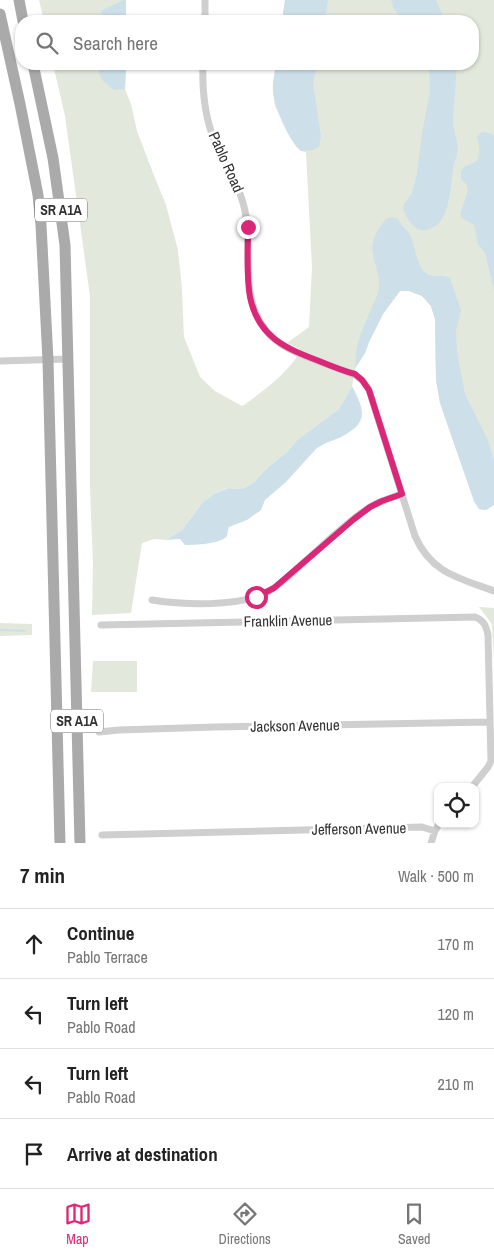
<!DOCTYPE html>
<html lang="en">
<head>
<meta charset="utf-8">
<style>
	:root { --surface:#fff; --page:#f2f2f2; --text:#222; --muted:#767676; --line:#e0e0e0; --accent:#db2777 }
	body { margin:0; font-family:"Archivo Narrow",sans-serif; background:var(--page); color:var(--text) }
	.controls { position:absolute; right:15px; bottom:15px; display:grid; overflow:hidden; border-radius:10px; box-shadow:0 1px 4px #0004 }
	.controls button { width:45px; height:45px; display:grid; place-items:center; padding:0; border:0; border-bottom:1px solid var(--line); background:var(--surface); color:var(--text); font:25px sans-serif }
	.stop { position:absolute; width:15px; height:15px; margin:-11px; border:4px solid #db2777; border-radius:50%; background:#fff }
	.stop.end { background:#db2777; border-color:#fff; box-shadow:0 1px 5px #0008 }
	.list { margin:0; padding:0; list-style:none }
	h2 { display:flex; justify-content:space-between; align-items:center; height:65px; margin:0; padding:0 20px; font-size:21px }
	h2 small { font-size:16px; font-weight:400; color:var(--muted) }
	.list li { display:grid; grid-template-columns:32px 1fr auto; gap:15px; align-items:center; box-sizing:border-box; height:70px; padding:0 20px; border-top:1px solid var(--line) }
	.list b { display:block; font-size:19px; white-space:nowrap }
	.list p { margin:0; font-size:16px; white-space:nowrap; color:var(--muted) }
	.list em { font-size:16px; font-style:normal; color:var(--muted) }
	.icon { flex:none; width:28px; height:28px; fill:none; stroke:currentColor; stroke-width:2; stroke-linecap:round; stroke-linejoin:round }
	.map { position:relative; flex:none; width:494px; height:843px; overflow:hidden }
	.search { position:absolute; background:var(--surface); box-shadow:0 1px 4px #0004; left:15px; right:15px; top:15px; height:55px; display:flex; align-items:center; gap:12px; box-sizing:border-box; padding:0 18px; border-radius:20px; color:var(--muted); font-size:19px }
	.sheet { height:345px; background:var(--surface) }
	nav { display:flex; justify-content:space-around; align-items:center; box-sizing:border-box; height:70px; border-top:1px solid var(--line); background:var(--surface); font-size:14px; color:var(--muted) }
	nav a { display:grid; justify-items:center; gap:2px }
	nav .on { color:var(--accent) }
	.map>svg:first-child { display:block }
	.green { fill:#e2e8dc }
	.water { fill:#cde0e9 }
	.lines { fill:none; stroke-linecap:round; stroke-linejoin:round }
	.stream { stroke:#cde0e9; stroke-width:2 }
	.street { stroke:#cfcfcf; stroke-width:7 }
	.primary { stroke:#aaa; stroke-width:11 }
	.route { stroke:#db2777; stroke-width:6 }
	.labels { text-anchor:middle; stroke-width:5; stroke-linejoin:round; paint-order:stroke }
	.shield { fill:#fff; stroke:#707070; stroke-width:1 }
	.shield-label { font-size:14px; font-weight:bold; fill:#323232 }
	.street-label { font-size:15px; fill:#323232; stroke:#fff }
</style>
</head>
<body>
<div class="map">
<svg width="494" height="843" viewBox="0 0 494 843">
	<rect width="100%" height="100%" fill="#fff"/>
	<path class="green" d="M39,0H126V21H44Z
		M285,0H494V505L486,510L479,509L474,501L440,403L436,380L435,319L431,306L422,296L409,291H400L383,314L369,342L365,353L356,367L352,386L339,409L297,440L287,452L267,468L253,483L244,488L236,489L227,488L214,494L203,502L182,530L166,540L154,539L142,543L131,613L92,615L93,563L90,489V296L65,116L53,64H126L125,89L131,104L137,131L153,173L166,205L178,250L182,289L184,337L200,377L215,391L242,406C256,397 298,366 299,349L287,343L309,327L312,267L306,152L301,151L295,145L275,106L273,89L276,64H473V21H282Z
		M479,607L494,608V661L492,624Z
		M0,623L32,624V635L0,636Z
		M93,661H137V692H91Z"/>
	<path class="water" d="M124,0H126V21H99L102,11L104,9Z
		M285,0H328L325,21H282Z
		M391,0H436L445,21H404L394,9Z
		M97,64H126L125,89L114,90L101,79Z
		M276,64H317L313,83L321,136L319,147L313,150L301,151C289,141 274,107 273,91C272,82 275,73 276,64Z
		M429,64H457L453,120C453,130 457,138 458,147C458,155 454,162 453,169C450,187 451,224 427,230C415,233 407,219 403,209L404,204L412,193L417,174L422,133L430,92Z
		M482,132L490,133L494,136V290L485,253L478,244L474,225L462,218L460,214L468,191L467,185L461,179V171C465,165 469,165 475,162C482,157 479,144 477,137Z
		M389,217L397,218C399,220 400,222 401,224C405,229 409,231 411,237C415,246 417,268 427,274C434,278 443,274 450,278L461,310L456,331L457,352L465,394L488,440L494,461V505L486,510L479,509L474,501L440,403L436,380L435,319L431,306L422,296L409,291H400L383,314L369,342L365,353L356,367C353,347 364,326 372,307C375,300 379,293 379,285C380,275 375,265 373,255C369,242 379,225 389,217Z
		M352,386C365,411 369,423 341,437C332,441 324,443 316,449L286,482L265,500L261,510L247,520L229,527L228,530L227,536C221,544 195,545 185,545L180,539L166,540L182,530L203,502L214,494L228,488L236,489L244,488L253,483L267,468L287,452L297,440L339,409Z"/>
	<g class="lines">
		<path class="stream" d="M0,630L25,631"/>
		<path class="street" d="M205,21V0
			M203,64C202,90 205,118 215,142C226,165 240,186 245,211C253,251 239,295 265,329C279,348 302,355 323,363C334,367 345,371 355,375L363,381L369,390L415,536C431,573 459,578 494,591
			M0,361L68,359
			M152,600C184,605 237,607 266,593C279,586 291,574 302,564C324,545 345,523 370,507C380,501 391,498 402,494
			M101,625L475,617C484,620 486,626 488,635L491,761L488,767L472,787
			M99,732L119,730L215,727L490,722
			M102,835L422,827L435,831
			M431,843L435,831L439,824"/>
		<path class="primary" d="M19,0L23,21
			M0,14L20,104L38,195L41,225L48,360L60,843
			M33,64L53,158L65,245L80,843"/>
	</g>
	<g class="lines">
		<path class="route" d="M248,227C248,249 246,275 250,297C258,337 285,348 319,361C331,366 343,371 355,374L362,380L369,390L402,494L382,501L370,507L354,519L274,588L256,597"/>
	</g>
	<g class="labels">
		<g class="shield">
			<rect x="35" y="198.5" width="52" height="23" rx="4"/>
			<rect x="51" y="709.5" width="52" height="23" rx="4"/>
		</g>
		<g class="shield-label">
			<text x="61" y="215">SR A1A</text>
			<text x="77" y="726">SR A1A</text>
		</g>
		<g class="street-label">
			<text transform="translate(226 162) rotate(66)" y="5">Pablo Road</text>
			<text transform="translate(288 621) rotate(-1)" y="5">Franklin Avenue</text>
			<text transform="translate(295 726) rotate(-1)" y="5">Jackson Avenue</text>
			<text transform="translate(359 829) rotate(-1)" y="5">Jefferson Avenue</text>
		</g>
	</g>
</svg>
<div class="controls">
<button><svg class="icon" aria-label="locate" viewBox="0 0 24 24"><circle cx="12" cy="12" r="6"/><path d="M12 2v4M12 18v4M2 12h4M18 12h4"/></svg></button>
</div>
<div class="stop" style="left:256px;top:597px"></div>
<div class="stop end" style="left:248px;top:227px"></div>
<div class="search"><svg class="icon" aria-label="search" viewBox="0 0 24 24"><circle cx="10" cy="10" r="6"/><path d="M15 15l6 6"/></svg>Search here</div>
</div>
<section class="sheet">
<h2>7 min<small>Walk · 500 m</small></h2>
<ul class="list">
<li><svg class="icon" aria-label="ahead" viewBox="0 0 24 24"><path d="M12 20V5M6 11l6-6 6 6"/></svg><div><b>Continue</b><p>Pablo Terrace</p></div><em>170 m</em></li>
<li><svg class="icon" aria-label="left" viewBox="0 0 24 24"><path d="M17 20v-9H6M10 6l-5 5 5 5"/></svg><div><b>Turn left</b><p>Pablo Road</p></div><em>120 m</em></li>
<li><svg class="icon" aria-label="left" viewBox="0 0 24 24"><path d="M17 20v-9H6M10 6l-5 5 5 5"/></svg><div><b>Turn left</b><p>Pablo Road</p></div><em>210 m</em></li>
<li><svg class="icon" aria-label="arrive" viewBox="0 0 24 24"><path d="M6 21V4h12l-3 4 3 4H6"/></svg><div><b>Arrive at destination</b></div></li>
</ul>
</section>
<nav>
<a class="on"><svg class="icon" aria-label="map" viewBox="0 0 24 24"><path d="M3 6l6-2 6 2 6-2v14l-6 2-6-2-6 2zM9 4v14M15 6v14"/></svg>Map</a>
<a><svg class="icon" aria-label="directions" viewBox="0 0 24 24"><path d="M12 3l9 9-9 9-9-9zM9 14v-3h6M13 9l2 2-2 2"/></svg>Directions</a>
<a><svg class="icon" aria-label="saved" viewBox="0 0 24 24"><path d="M7 4h10v16l-5-4-5 4z"/></svg>Saved</a>
</nav>
</body>
</html>
